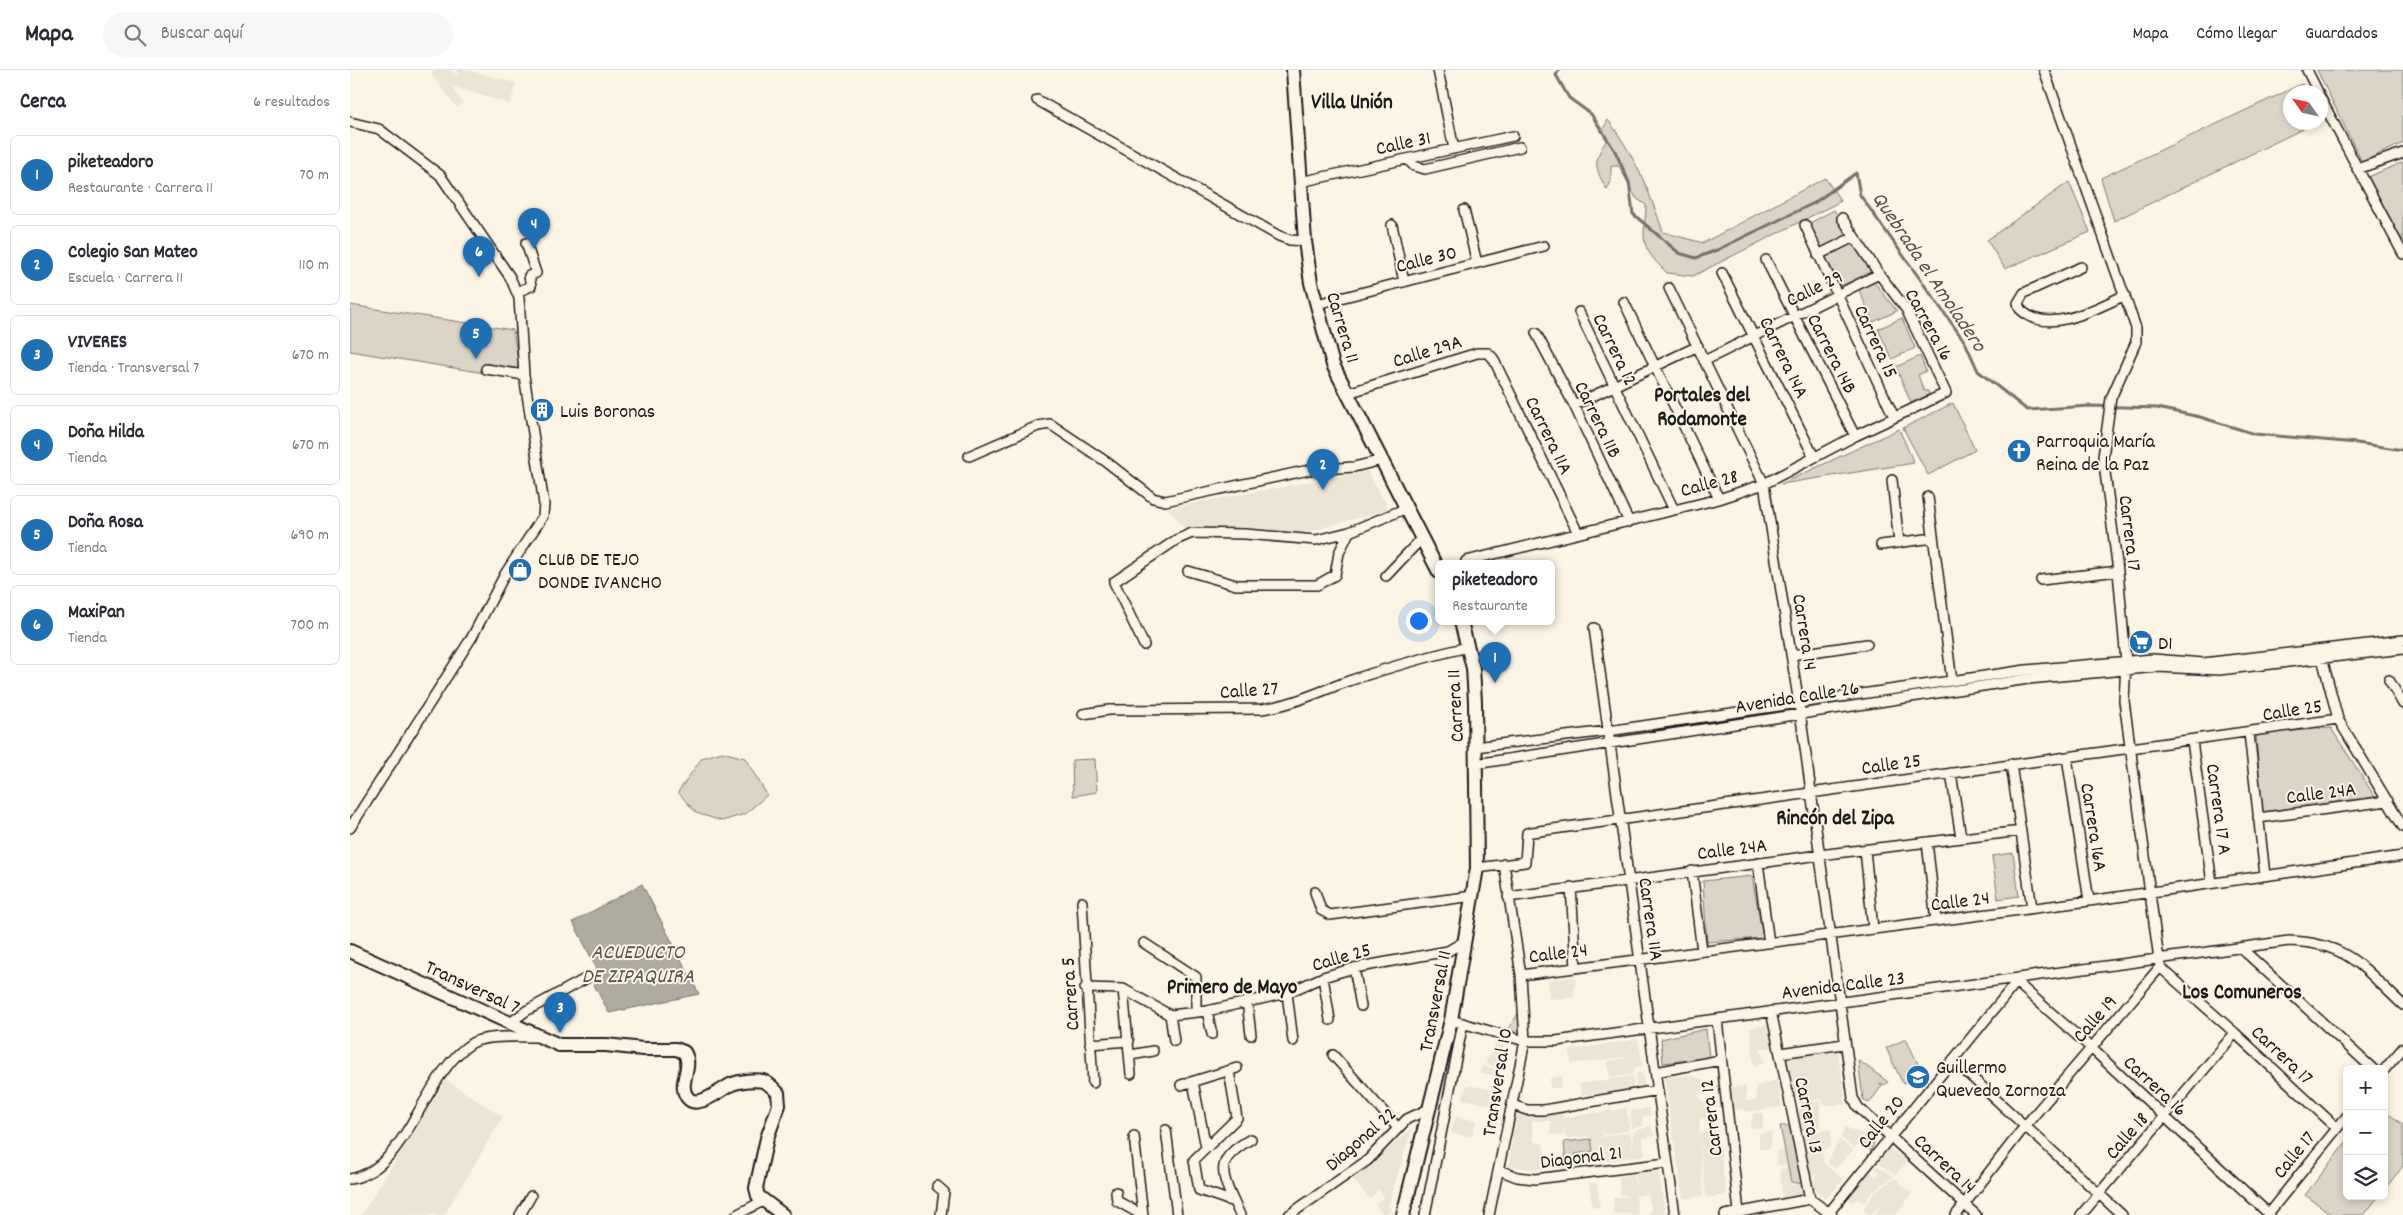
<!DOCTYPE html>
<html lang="es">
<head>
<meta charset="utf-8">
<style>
	:root { --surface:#fff; --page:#f7f7f7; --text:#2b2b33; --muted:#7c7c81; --line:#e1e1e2; --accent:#1f6fb2 }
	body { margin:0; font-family:Dekko,sans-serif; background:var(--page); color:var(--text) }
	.controls { position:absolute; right:15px; bottom:15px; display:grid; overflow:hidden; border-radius:8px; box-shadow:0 2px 8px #0003 }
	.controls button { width:45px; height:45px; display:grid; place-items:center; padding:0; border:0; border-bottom:1px solid var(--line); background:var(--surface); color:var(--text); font:25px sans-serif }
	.compass { position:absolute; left:1933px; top:15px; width:45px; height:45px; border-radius:50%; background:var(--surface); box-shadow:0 2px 8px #0003; rotate:304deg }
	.you { position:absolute; left:1068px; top:550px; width:18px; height:18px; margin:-12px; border:4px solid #fff; border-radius:50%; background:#1a73e8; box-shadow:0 0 0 8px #1a73e833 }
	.badge { display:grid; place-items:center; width:32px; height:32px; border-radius:50%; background:var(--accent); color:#fff; font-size:16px; font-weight:700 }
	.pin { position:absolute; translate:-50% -41px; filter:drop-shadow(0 1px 2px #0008) }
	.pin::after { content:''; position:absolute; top:26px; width:18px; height:15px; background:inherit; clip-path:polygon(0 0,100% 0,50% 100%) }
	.popup { position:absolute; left:1085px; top:490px; width:120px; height:65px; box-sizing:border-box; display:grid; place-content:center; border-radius:8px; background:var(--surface); filter:drop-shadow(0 1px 4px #0005); font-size:16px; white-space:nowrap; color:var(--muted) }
	.popup b { font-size:19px; color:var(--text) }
	.popup::after { content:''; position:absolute; left:50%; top:100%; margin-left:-10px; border:10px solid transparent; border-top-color:var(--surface) }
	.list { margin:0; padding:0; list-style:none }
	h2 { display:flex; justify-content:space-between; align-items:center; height:65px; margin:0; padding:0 20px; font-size:21px }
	h2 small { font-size:16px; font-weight:400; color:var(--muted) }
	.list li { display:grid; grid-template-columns:32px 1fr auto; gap:15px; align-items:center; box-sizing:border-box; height:80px; margin:0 10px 10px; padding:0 10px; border:1px solid var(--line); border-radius:8px }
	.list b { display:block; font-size:19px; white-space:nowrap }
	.list p { margin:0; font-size:16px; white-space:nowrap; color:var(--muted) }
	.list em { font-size:16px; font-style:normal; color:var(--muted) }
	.icon { flex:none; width:28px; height:28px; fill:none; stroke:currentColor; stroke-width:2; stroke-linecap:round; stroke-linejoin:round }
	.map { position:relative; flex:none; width:2053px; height:1145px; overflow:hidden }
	header { display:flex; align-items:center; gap:30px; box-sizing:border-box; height:70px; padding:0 25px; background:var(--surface); border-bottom:1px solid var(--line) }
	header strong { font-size:24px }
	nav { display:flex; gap:28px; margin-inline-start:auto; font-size:18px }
	.search { width:350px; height:45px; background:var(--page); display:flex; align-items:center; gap:12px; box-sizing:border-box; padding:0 18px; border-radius:28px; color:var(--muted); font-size:19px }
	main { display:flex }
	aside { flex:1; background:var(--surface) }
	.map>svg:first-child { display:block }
	.built { fill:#ebe5d6 }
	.green { fill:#dbd5c8; stroke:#7c7872 }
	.water { fill:#b0aba1; stroke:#75726c }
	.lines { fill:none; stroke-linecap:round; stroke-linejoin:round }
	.stream { stroke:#75726c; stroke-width:3 }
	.street-casing { stroke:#1c1c1c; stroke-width:12 }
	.secondary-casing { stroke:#1c1c1c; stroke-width:16 }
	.street { stroke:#fcf5e5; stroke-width:9 }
	.secondary { stroke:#fcf5e5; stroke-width:12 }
	.labels { text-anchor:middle; stroke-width:4; stroke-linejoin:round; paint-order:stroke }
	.street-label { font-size:20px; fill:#1c1c1c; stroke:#fcf5e5 }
	.poi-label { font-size:20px; fill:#1c1c1c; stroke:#fcf5e5; text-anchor:start }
	.neighbourhood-label { font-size:21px; font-weight:bold; fill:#1c1c1c; stroke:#fcf5e5 }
	.water-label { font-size:21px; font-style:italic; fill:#575551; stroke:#fcf5e5 }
</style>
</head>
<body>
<header>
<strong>Mapa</strong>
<div class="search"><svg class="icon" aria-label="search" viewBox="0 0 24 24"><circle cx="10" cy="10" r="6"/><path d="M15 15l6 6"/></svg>Buscar aquí</div>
<nav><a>Mapa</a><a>Cómo llegar</a><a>Guardados</a></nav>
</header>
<main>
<aside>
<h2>Cerca<small>6 resultados</small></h2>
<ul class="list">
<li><span class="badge">1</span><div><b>piketeadoro</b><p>Restaurante · Carrera 11</p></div><em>70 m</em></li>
<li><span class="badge">2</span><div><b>Colegio San Mateo</b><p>Escuela · Carrera 11</p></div><em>110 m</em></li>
<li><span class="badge">3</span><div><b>VIVERES</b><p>Tienda · Transversal 7</p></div><em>670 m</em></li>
<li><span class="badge">4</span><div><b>Doña Hilda</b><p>Tienda</p></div><em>670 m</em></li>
<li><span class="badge">5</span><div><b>Doña Rosa</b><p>Tienda</p></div><em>690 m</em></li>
<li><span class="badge">6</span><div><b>MaxiPan</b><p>Tienda</p></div><em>700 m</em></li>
</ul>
</aside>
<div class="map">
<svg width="2053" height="1145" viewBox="0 0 2053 1145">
	<rect width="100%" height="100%" fill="#fcf5e5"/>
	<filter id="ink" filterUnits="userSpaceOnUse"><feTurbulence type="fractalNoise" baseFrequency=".02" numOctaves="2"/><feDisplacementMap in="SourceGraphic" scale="10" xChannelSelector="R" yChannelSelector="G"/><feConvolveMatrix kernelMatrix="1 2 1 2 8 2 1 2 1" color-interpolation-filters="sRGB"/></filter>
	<g filter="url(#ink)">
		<path class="built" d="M85,0H101L107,5L108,0H118L166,13L160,34L104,17V22L113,33L107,38L81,4Z
			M1017,401L1039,439L951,464L835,459L818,438Z
			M1226,906L1223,928L1199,929L1198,910Z
			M1421,953V978H1410L1415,993L1404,997L1400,958Z
			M1288,969L1293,996L1284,997L1283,1004L1260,1008L1257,992L1282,986L1221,994L1220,980Z
			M1146,973L1154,976L1149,998L1135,993Z
			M1488,982L1496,1035H1474L1471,1029L1449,1033L1434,987Z
			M1133,995L1148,1000L1146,1006L1129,1002Z
			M1286,1003H1293L1295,1019L1285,1020Z
			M1338,1005L1353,1010L1355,1024L1348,1025L1366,1047L1350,1049L1349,1063L1368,1060L1376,1125L1356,1128L1350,1069L1353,1126L1333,1129L1314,1007Z
			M1212,1006L1211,1018H1200V1008Z
			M1283,1006V1019L1232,1025L1229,1014Z
			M96,1010L153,1047L94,1145H11Z
			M1427,1010L1432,1037L1396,1042L1392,1039L1384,1040L1380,1017L1396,1016V1031L1406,1030V1016Z
			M1117,1015L1146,1020L1141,1035L1112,1029Z
			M1470,1031V1058L1452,1060L1448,1036Z
			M1215,1036L1213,1048L1277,1038L1279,1060L1253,1065L1252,1059V1067L1280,1062L1283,1080V1062L1300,1056L1305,1066L1293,1068L1295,1085L1244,1093L1241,1066L1215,1068L1213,1055V1066L1200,1064L1201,1051H1182L1184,1072L1193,1073L1198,1097L1186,1100L1159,1096L1165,1046Z
			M1299,1038L1301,1045L1293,1046V1056L1281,1059V1041Z
			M1403,1043H1413V1059L1400,1058Z
			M1105,1047L1127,1050L1121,1067L1101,1063Z
			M1495,1057L1513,1064L1511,1072L1504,1078L1490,1067Z
			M1062,1058L1038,1136L1042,1140L1033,1145L1025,1134L1034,1127L1028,1119L1020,1129L1003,1110Z
			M1481,1059V1076L1472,1081L1474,1094L1494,1109L1476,1129L1460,1116L1467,1104L1461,1106L1453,1064Z
			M1422,1062L1420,1079H1409V1063Z
			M1489,1069L1503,1080L1485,1099L1477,1093Z
			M1540,1078L1558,1091L1545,1105L1528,1093Z
			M1434,1080L1437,1095H1427L1426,1081Z
			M1527,1096L1544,1106L1533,1114L1529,1110L1532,1115L1524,1121L1517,1116L1523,1121L1514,1133L1508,1129L1503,1132L1498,1128L1520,1101L1527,1107L1529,1102L1524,1099Z
			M1439,1098L1441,1115L1452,1114L1454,1125L1432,1128L1430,1099Z
			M1309,1102L1315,1145H1297L1301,1139L1298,1124L1286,1126L1288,1145L1263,1144V1128L1280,1126L1270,1124L1269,1107L1284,1104L1286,1119V1103Z
			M1545,1108L1562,1123L1546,1145H1524L1531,1136L1519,1145L1513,1139L1525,1122Z
			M1239,1113H1247L1250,1137H1242Z"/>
		<path class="green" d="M1967,0H2053V73L2012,92Z
			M1952,14L1956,22H1940V52L1965,53L1764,151L1751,108Z
			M1258,50C1284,84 1300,122 1313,162L1353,173L1475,108L1491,131L1343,206L1317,203C1306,192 1293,180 1294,163C1294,154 1296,145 1296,135L1286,128L1269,96H1261V112L1257,120C1245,99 1242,91 1257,70L1253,59Z
			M2053,92V172L2018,107Z
			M1719,112L1740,162L1655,199L1637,170Z
			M1484,140L1502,165L1471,182L1458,154Z
			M1504,170L1524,201L1490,216L1475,186Z
			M1524,212L1547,241L1523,252L1509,220Z
			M0,235L163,260L171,309L0,281Z
			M1552,248L1565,278L1542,289L1528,259Z
			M1570,286L1576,301L1568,305L1574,321H1578L1579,325L1561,333L1546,297Z
			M1603,333L1625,380L1578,405L1553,358Z
			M1549,359L1564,393L1431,414Z
			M1981,658L2025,727L1912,742L1906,664Z
			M372,682L395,688L417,725L395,744L372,751L346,743L328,722L352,688Z
			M745,689L747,722L723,726L722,690Z
			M1663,783L1669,826L1648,829L1642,786Z
			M1402,806L1413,868L1357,872L1353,811Z
			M1174,934L1175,971L1154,966Z
			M1356,959L1359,988L1313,993L1311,969Z
			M1556,969L1573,1004L1553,1014L1536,978Z
			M1508,990L1538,1012L1534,1015L1530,1013L1532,1016L1519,1033L1513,1029Z
			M2034,1040L2053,1055V1096L2034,1120Z
			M1430,1056H1441L1452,1114L1441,1112Z
			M1515,1066L1524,1071L1521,1081L1512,1074Z
			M1241,1069L1243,1081L1225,1084V1095H1216L1214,1072Z
			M1997,1071V1126H2029L2014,1145H1983L1955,1125Z"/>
		<path class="water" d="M292,814L349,924L259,943L242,911L251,907L223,852Z"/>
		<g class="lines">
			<path class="stream" d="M1209,0L1206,5L1219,28L1241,44L1265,81L1279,112L1283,144L1329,183L1346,188L1367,180L1464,133L1506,103L1510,125L1615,272L1628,301L1677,340L1740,336L1807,338L1850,347L1905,364L2007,373L2053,380"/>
			<g class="street-casing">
				<path id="street" d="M1088,0L1104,79
					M1957,0L1968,22
					M1970,27L2053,184
					M687,30L929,166L940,170L955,171
					M0,52L29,59L90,105L160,207L169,228L174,305L194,434L193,446L155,504L122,567L0,758
					M1058,90L1064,96L1075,99L1170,77
					M2007,99L2053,83
					M950,112L1163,66
					M1114,140L1127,193
					M1042,155L1054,212
					M1455,155L1544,347
					M1468,185L1504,167
					M1416,190L1505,366
					M1731,197L1674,223L1668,233L1670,239C1697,267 1747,238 1775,225
					M1372,203L1464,387
					M1319,218L1414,414L1449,634L1503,1028L1508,1037L1626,1145
					M167,222L181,216L179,206L186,203L176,173
					M1274,232L1369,429
					M967,234L1194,176
					M1229,242L1324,440
					M1186,263L1224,335L1279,452
					M1354,291L1529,204L1492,148
					M136,299L174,305
					M998,323L1127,283H1138L1143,288L1228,463
					M1224,335L1348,276
					M619,386L688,356L700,354L758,393L803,428L815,431L959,400L1004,397L1032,390
					M1542,410L1549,473
					M1578,427L1602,611
					M1531,475L1583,468
					M1116,491L1369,429L1414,414L1505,366L1596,323L1556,239L1529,204
					M838,501L886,515H967L985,505L989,483L999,462L1057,438
					M1036,506L1072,468
					M1691,510L1768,501
					M1244,558L1325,1145
					M794,575L764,512L826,470L842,463L895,464L966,470L999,462
					M1441,585L1517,574
					M1972,588L1988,649L2053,757
					M2039,610L2053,634
					M733,644L759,640L912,639C942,635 968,622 996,612C1036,598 1076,587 1118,577
					M1899,663L1915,805
					M1842,671L1862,813
					M1125,677L1258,661L1676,600L1803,589L1853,593L2053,570
					M1717,687L1739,831
					M1125,694L1678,609L1807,597L1869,600L2053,579
					M1661,694L1682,838
					M1601,703L1611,768
					M1908,748L2038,731
					M1577,772L1586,851
					M1515,780L1523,859
					M1408,793L1419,873
					M1127,798L1175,792L1177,763L1182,762L1988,649
					M1342,801L1352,881
					M1221,817L1226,898
					M965,822L971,840L980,845L1123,826
					M1158,827L1469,785L1671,761
					M732,832L743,1013
					M794,873L846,907V941
					M1891,878L2023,999
					M1810,897L1885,963L1987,1058
					M1004,898L1011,936
					M1171,905L1739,831L2053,786
					M973,907L980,950
					M1666,912L1739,976L1920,1145
					M735,918L773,919L820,945L857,941L937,923L973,907L1004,898L1098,881L1115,871
					M773,919L781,1004
					M937,923L943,971
					M897,931L901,965
					M857,941L862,964
					M1421,941L1460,1129L1482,1145
					M820,945L824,971
					M1101,950L1175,971H1206C1450,938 1694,905 1939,871C1998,873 2012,897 2053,935
					M1367,950L1389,1142
					M160,953L176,941L237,908
					M740,974L779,971
					M1430,983L1494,974
					M781,985L803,981
					M983,985L1048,1058
					M1603,990L1772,1145
					M2034,1000L2053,978
					M879,1001L887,1048L844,1090L849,1120L884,1132L890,1145
					M1305,1002L1371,990
					M843,1012L856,1077
					M831,1015L887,998
					M1162,1035L1177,1040H1194L1308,1020
					M816,1060L827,1145
					M784,1066L793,1145
					M1149,1100L1167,1107L1185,1109L1317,1093
					M0,1109C59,1099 72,1004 122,973C136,965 170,967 186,967
					M587,1116L594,1122L591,1145
					M766,1122L767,1131L792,1145
					M884,1132C868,1099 868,1088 901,1069
					M170,1145L181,1126
					M386,1145L413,1131
					M939,1145L1018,1090L1057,1049L1081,1038
					M1075,1145L1113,953
					M1139,1145L1175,971L1171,905L1154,794
					M1375,1145L1460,1129
					M1477,1145L1668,910
					M1606,1145L1675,1056L1810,897L1774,631L1776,592L1768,501L1753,387L1761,328L1786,272V258L1694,0
					M1731,1145L1885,963
					M1917,1145L1997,1046"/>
			</g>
			<g class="secondary-casing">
				<path id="secondary" d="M943,0L955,171L961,213L983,295L1089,502
					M0,881L209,975H256L293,979H326L334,982C344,997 327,1013 337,1027C347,1041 371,1019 382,1014C390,1011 405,1009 413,1011C419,1013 424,1019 428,1023L429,1035L417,1068L406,1118L408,1126L433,1145
					M1053,1145L1101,950L1127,798L1125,632L1123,598L1111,552"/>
			</g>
			<use href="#street" class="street"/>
			<use href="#secondary" class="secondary"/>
		</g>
	</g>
	<defs>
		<g id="building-disc" transform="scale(1.25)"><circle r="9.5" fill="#1f6fb2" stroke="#fcf5e5"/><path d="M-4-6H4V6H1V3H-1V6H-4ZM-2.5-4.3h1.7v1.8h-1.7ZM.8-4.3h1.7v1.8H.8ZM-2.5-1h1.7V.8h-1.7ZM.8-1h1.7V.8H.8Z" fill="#fff"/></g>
		<g id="church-disc" transform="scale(1.25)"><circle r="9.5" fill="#1f6fb2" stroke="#fcf5e5"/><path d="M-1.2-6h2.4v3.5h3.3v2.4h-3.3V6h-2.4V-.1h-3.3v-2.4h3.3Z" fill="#fff"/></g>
		<g id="shop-disc" transform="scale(1.25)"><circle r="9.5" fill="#1f6fb2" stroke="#fcf5e5"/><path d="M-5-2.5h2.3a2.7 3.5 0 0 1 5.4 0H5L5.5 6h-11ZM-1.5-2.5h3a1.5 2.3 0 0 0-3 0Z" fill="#fff"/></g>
		<g id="supermarket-disc" transform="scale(1.25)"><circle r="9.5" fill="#1f6fb2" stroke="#fcf5e5"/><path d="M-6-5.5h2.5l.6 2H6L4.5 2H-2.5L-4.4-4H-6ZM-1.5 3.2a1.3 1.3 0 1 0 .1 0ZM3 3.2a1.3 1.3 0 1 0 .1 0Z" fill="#fff"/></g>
		<g id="university-disc" transform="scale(1.25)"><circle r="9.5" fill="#1f6fb2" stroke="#fcf5e5"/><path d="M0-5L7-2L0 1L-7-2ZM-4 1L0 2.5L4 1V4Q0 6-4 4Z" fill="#fff"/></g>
	</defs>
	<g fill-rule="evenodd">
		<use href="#building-disc" x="192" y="340"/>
		<use href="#church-disc" x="1669" y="381"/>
		<use href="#shop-disc" x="170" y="500"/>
		<use href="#supermarket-disc" x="1791" y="572"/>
		<use href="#university-disc" x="1568" y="1007"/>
	</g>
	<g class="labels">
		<g class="street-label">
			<text transform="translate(1053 72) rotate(-12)" y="7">Calle 31</text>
			<text transform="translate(1076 188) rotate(-14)" y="7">Calle 30</text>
			<text transform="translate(1464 217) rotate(-26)" y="7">Calle 29</text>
			<text transform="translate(1580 254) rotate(61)" y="7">Carrera 16</text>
			<text transform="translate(994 257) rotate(73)" y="7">Carrera 11</text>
			<text transform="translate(1527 271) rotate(65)" y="7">Carrera 15</text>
			<text transform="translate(1266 279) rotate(64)" y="7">Carrera 12</text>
			<text transform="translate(1077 280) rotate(-17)" y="7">Calle 29A</text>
			<text transform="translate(1483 283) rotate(63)" y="7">Carrera 14B</text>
			<text transform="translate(1435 287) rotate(64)" y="7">Carrera 14A</text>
			<text transform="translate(1249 349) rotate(64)" y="7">Carrera 11B</text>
			<text transform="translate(1200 365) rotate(64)" y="7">Carrera 11A</text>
			<text transform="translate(1359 412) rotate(-15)" y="7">Calle 28</text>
			<text transform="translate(1781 463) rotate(83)" y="7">Carrera 17</text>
			<text transform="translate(1456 562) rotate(81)" y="7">Carrera 14</text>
			<text transform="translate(899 619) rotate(-4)" y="7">Calle 27</text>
			<text transform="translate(1447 626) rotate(-9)" y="7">Avenida Calle 26</text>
			<text transform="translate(1104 636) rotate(-93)" y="7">Carrera 11</text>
			<text transform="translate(1942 639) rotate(-9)" y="7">Calle 25</text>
			<text transform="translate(1541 693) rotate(-8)" y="7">Calle 25</text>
			<text transform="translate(1971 722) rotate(-7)" y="7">Calle 24A</text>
			<text transform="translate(1870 739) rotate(82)" y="7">Carrera 17 A</text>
			<text transform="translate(1745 757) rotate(81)" y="7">Carrera 16A</text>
			<text transform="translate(1382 778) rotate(-7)" y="7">Calle 24A</text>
			<text transform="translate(1610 830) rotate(-7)" y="7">Calle 24</text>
			<text transform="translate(1302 849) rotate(82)" y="7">Carrera 11A</text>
			<text transform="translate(1208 882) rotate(-7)" y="7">Calle 24</text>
			<text transform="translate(991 886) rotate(-16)" y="7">Calle 25</text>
			<text transform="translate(1493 914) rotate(-7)" y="7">Avenida Calle 23</text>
			<text transform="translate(123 916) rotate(25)" y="7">Transversal 7</text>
			<text transform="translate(719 924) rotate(-94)" y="7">Carrera 5</text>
			<text transform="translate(1084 931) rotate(-79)" y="7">Transversal 11</text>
			<text transform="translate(1744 948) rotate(-49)" y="7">Calle 19</text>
			<text transform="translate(1933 984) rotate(43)" y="7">Carrera 17</text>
			<text transform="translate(1146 1012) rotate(-81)" y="7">Transversal 10</text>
			<text transform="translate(1806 1015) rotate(43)" y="7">Carrera 16</text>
			<text transform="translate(1460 1045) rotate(78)" y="7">Carrera 13</text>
			<text transform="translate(1360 1048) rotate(-97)" y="7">Carrera 12</text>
			<text transform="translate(1530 1051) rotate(-51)" y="7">Calle 20</text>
			<text transform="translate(1776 1065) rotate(-49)" y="7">Calle 18</text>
			<text transform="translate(1010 1068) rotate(-41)" y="7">Diagonal 22</text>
			<text transform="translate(1943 1084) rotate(-51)" y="7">Calle 17</text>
			<text transform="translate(1231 1086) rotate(-7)" y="7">Diagonal 21</text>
			<text transform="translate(1596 1093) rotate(43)" y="7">Carrera 14</text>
		</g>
		<g class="poi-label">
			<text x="210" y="347">Luis Boronas</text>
			<text x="1686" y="377">Parroquia María<tspan x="1686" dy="23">Reina de la Paz</tspan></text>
			<text x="188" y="495">CLUB DE TEJO<tspan x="188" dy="23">DONDE IVANCHO</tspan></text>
			<text x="1808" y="579">D1</text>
			<text x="1586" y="1003">Guillermo<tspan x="1586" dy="23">Quevedo Zornoza</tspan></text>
		</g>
		<g class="neighbourhood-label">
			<text x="1002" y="38">Villa Unión</text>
			<text x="1352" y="331">Portales del<tspan x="1352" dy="24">Rodamonte</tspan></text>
			<text x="1485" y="754">Rincón del Zipa</text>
			<text x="882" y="923">Primero de Mayo</text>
			<text x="1892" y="928">Los Comuneros</text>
		</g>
		<g class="water-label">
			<text transform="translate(1580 201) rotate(56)" y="7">Quebrada el Amoladero</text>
			<text x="288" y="888">ACUEDUCTO<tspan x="288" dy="24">DE ZIPAQUIRA</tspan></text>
		</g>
	</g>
</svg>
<div class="controls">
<button>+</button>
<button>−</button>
<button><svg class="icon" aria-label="layers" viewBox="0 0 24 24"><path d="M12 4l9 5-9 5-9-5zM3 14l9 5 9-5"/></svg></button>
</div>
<svg class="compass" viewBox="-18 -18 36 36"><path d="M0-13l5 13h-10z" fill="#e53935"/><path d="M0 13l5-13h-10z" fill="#7c7c81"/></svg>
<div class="you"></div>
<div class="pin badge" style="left:1145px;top:613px">1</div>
<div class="popup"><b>piketeadoro</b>Restaurante</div>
<div class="pin badge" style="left:973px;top:420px">2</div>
<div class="pin badge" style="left:210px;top:963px">3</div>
<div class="pin badge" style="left:184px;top:179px">4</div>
<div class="pin badge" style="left:126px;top:289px">5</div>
<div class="pin badge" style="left:129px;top:207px">6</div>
</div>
</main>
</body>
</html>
